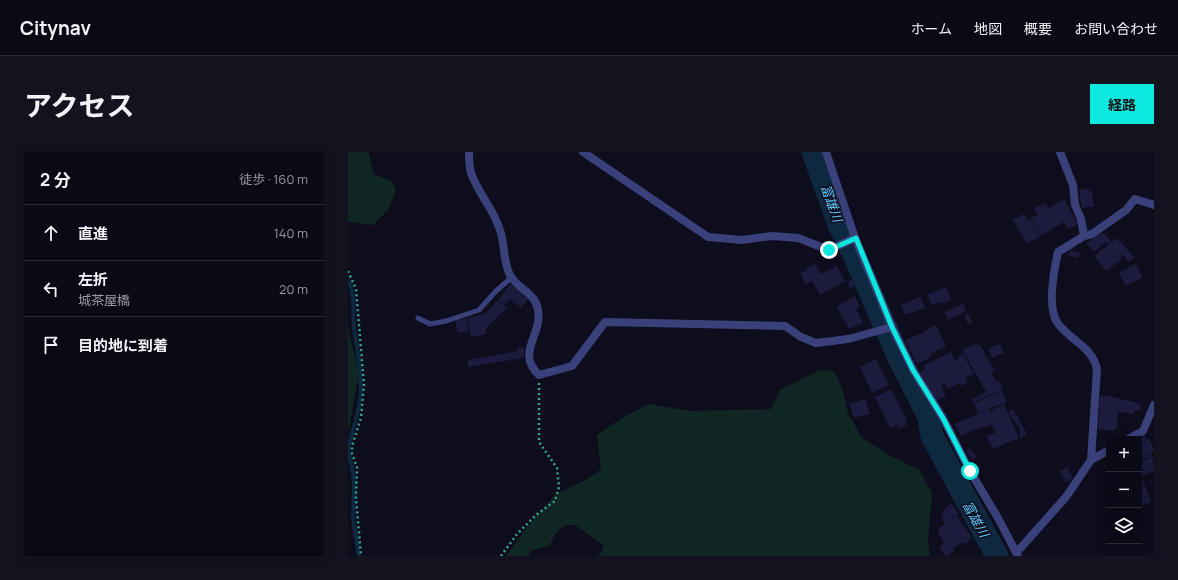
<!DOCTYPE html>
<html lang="ja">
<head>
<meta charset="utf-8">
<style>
	:root { --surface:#0a0a16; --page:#13131f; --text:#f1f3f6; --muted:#999aa1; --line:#2a2b35; --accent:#0ce7df }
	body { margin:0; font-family:Manrope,"Noto Sans JP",sans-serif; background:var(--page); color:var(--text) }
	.controls { position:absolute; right:12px; bottom:12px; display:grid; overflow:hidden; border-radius:0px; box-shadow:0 2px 10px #0003 }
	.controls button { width:36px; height:36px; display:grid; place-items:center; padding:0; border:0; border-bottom:1px solid var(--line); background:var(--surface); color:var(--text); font:20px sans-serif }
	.stop { position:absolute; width:12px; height:12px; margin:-9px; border:3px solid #0ce7df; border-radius:50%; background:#fff }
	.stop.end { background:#0ce7df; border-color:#fff; box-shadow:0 1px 4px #0008 }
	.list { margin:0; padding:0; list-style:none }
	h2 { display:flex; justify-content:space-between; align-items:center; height:52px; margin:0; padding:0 16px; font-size:17px }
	h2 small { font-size:13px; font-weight:400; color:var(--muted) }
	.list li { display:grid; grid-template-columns:26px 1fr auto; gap:12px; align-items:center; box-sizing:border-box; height:56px; padding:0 16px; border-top:1px solid var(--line) }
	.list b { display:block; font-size:15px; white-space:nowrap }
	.list p { margin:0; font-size:13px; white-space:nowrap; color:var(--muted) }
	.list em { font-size:13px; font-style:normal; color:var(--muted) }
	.icon { flex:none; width:22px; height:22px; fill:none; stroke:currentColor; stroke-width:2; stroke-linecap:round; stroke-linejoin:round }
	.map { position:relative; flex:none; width:806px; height:404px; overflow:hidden; border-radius:0px }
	header { display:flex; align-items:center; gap:24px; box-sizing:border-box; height:56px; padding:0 20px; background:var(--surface); border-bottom:1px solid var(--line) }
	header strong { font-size:19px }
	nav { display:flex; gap:22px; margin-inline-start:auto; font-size:14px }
	.intro { display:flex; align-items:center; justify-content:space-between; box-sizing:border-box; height:96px; padding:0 24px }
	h1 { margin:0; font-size:28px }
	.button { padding:10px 18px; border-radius:0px; background:var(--accent); color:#111; font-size:14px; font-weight:700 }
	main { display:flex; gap:24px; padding:0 24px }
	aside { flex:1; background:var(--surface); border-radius:0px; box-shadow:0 2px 10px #0003 }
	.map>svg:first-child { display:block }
	.green { fill:#102622 }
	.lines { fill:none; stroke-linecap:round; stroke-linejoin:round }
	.stream { stroke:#0e283f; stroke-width:4 }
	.river { stroke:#0e283f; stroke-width:23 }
	.building { fill:#1c1a3d }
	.path { stroke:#33a891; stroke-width:2.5; stroke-dasharray:2 3; stroke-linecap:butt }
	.service { stroke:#3a4079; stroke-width:5 }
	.minor { stroke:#3a4079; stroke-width:8 }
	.route { stroke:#0ce7df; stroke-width:5 }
	.labels { text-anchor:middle; stroke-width:3; stroke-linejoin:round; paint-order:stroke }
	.water-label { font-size:13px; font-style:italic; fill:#5fc5f6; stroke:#0d0d1d }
</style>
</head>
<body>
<header>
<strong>Citynav</strong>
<nav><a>ホーム</a><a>地図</a><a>概要</a><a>お問い合わせ</a></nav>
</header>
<div class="intro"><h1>アクセス</h1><a class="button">経路</a></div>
<main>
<aside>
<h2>2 分<small>徒歩 · 160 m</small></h2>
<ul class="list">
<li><svg class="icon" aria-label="ahead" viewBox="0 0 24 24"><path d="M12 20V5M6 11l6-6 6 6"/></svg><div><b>直進</b></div><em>140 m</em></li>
<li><svg class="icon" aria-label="left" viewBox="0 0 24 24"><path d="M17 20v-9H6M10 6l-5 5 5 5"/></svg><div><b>左折</b><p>城茶屋橋</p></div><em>20 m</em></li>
<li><svg class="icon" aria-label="arrive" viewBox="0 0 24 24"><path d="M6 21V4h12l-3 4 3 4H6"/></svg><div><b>目的地に到着</b></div></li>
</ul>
</aside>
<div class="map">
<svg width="806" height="404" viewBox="0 0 806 404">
	<rect width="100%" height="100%" fill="#0d0d1d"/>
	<path class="green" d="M0,0H20L26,22L44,29L48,39L40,58L25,73L0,70Z
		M0,175L11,222L0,281Z
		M472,218L486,219L495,239L500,261L514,286L543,304L571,318L584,341L580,390L582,404H248L253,401L256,393L227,373H218L207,382L202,393L183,399L180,404H158L179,375L208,342L238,328L253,317L249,283L272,267L301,252L342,259L423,257L432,238Z"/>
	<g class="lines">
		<path class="stream" d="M0,128C8,144 4,160 6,176C9,197 13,217 13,237C13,257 4,278 0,297
			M0,300L4,314L6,330L5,367L11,404"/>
		<path class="river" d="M465,0L492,75L507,105L549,202L581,265L584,284L649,404"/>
	</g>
	<path class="building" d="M737,36L744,40L746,54L734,56L731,38Z
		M716,47L730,72L720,77L716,70L692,84L682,67L690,62L686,56L697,51L700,56Z
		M676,62L680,69L682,68L692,85L679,92L665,68Z
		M752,81L753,83L756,81L764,90L760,92L758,90L746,100L738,92Z
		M769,86L787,106L780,110L775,103L772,105L774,107L758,119L746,104Z
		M722,98L732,101L730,106L720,103Z
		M788,112L795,125L778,134L771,121Z
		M466,113H468L473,122L489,114L497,129L472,143L464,129L458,132L452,121L459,118L458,116Z
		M505,127L508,134L502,136L499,130Z
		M162,132L180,147L173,156L162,147L156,153L150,148Z
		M598,135L603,147L595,152L594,150L584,153L579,143Z
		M507,144L512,155L508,157L515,171L501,177L488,154Z
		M572,145L577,156L557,163L553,153Z
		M149,149L159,156L138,176V182L123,185L119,166L138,161Z
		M615,152L618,159L600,168L597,160Z
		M620,162L624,170L620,172L616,163Z
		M118,166L121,179L110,181L107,168Z
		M588,173L598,194L584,201L583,205L569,212L557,188L574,181L580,192L574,180Z
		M629,191L630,194L632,193L647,219L643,220L649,230L652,229L655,238L625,250L624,247L638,240L614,198Z
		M652,192L656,201L644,206L640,196Z
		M176,195V206L120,215V208L170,199V196Z
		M603,200L607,209L610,208L608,206L615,202L626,222L619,225L616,222L620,230L613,234L611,231L600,237L597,231L593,234L598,244L586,250L570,221L577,217L576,213Z
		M528,207L541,233L524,241L512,215Z
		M543,237L559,268L542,276L527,245Z
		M654,239L659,250L630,261L626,251Z
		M760,243L761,244L793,252L792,259L787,258L786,262L770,260L769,276L765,279L750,277L752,244Z
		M517,247L522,262L506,266L501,252Z
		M656,252L671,286L645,297L639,284L647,281L644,273L648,271L636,276L635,274L613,284L607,272L641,257L643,263L642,259Z
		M665,257L679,282L672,287V277L660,260Z
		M558,269L560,272L551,277L549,273Z
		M797,283L799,288L791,291V287H788Z
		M802,287L806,299L791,305V291Z
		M622,296L629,305L625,308L618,299Z
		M803,301L804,305L791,309V305Z
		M805,305L806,319L791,325V311Z
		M719,315L725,326L718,330L712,319Z
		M794,326L803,350L792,354L791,327Z
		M603,351L611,362L597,372L593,365L596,363L594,360Z
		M609,364L624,385L617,393L614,390L605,397L606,399L598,404L591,395L596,390L590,380L591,376Z"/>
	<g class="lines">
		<path class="path" d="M0,119L8,137L16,233L13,266L4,294V302L9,315L8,347L13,404
			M153,404L169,382L188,363L207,349L211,335L209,316L191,290V231"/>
		<path class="service" d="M70,166L82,172L98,169L131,158L147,140L163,126"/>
		<path class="minor" d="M121,0C121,7 121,15 123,21C130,41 146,58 152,78C157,92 155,110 162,123C169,137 188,141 190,158C195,182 167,201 191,223L224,214L257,170L437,174L453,185L468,191L500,187L544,175
			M235,0L360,85L394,88L424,84L450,86L481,98L507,86
			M478,0L507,86L544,175L565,218L595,266L622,319L650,366L670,404
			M712,0L725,33L727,53L733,67L736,84
			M780,287L795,279L806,253
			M743,308L749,217C744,195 724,189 711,173C698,158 706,118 710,100L736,84L744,82L778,58L787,47L806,53
			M669,400L718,345L743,308L761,298"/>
	</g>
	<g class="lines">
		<path class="route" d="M481,98L508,86L544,175L565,218L595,266L622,319"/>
	</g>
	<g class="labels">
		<g class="water-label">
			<text transform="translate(484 51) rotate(70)" y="5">富雄川</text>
			<text transform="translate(628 367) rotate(61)" y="5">富雄川</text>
		</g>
	</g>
</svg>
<div class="controls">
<button>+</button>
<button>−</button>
<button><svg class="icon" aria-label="layers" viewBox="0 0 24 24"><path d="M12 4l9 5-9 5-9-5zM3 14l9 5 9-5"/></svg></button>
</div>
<div class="stop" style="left:622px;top:319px"></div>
<div class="stop end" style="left:481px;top:98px"></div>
</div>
</main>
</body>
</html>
